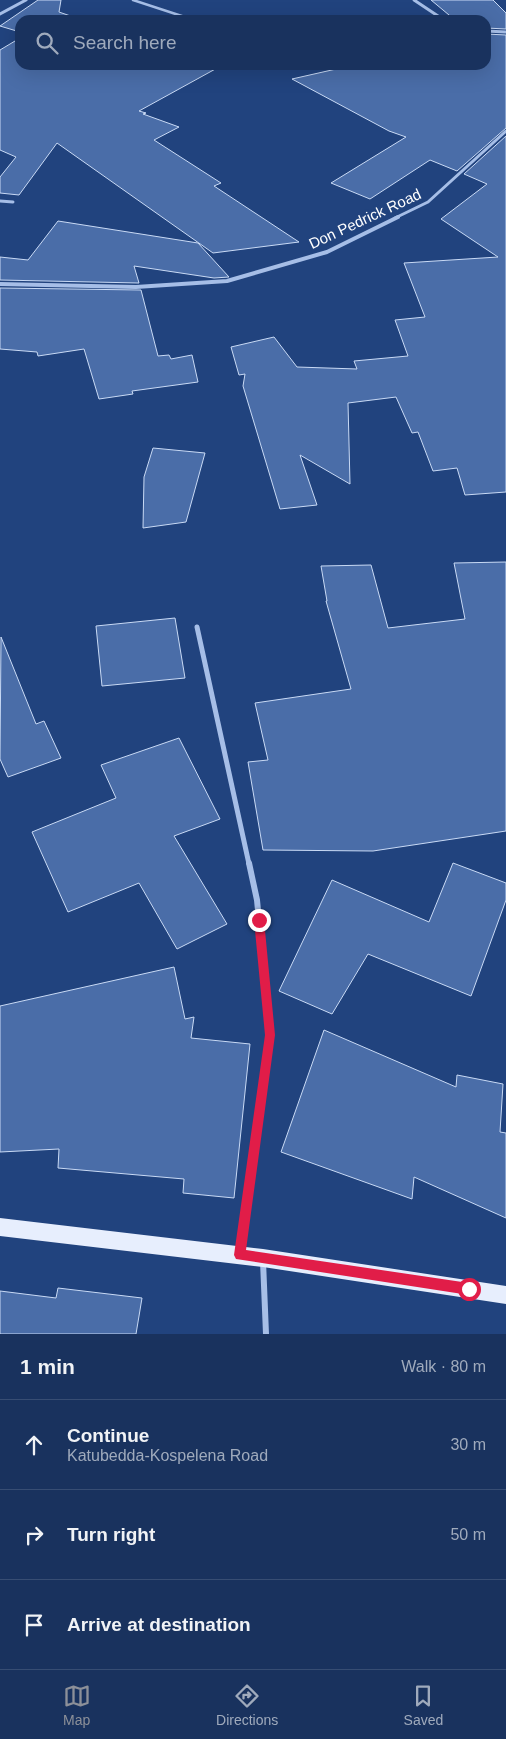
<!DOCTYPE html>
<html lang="en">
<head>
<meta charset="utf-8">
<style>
	:root { --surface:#19325e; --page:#223a64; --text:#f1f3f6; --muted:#9faabc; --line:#374d73; --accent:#8c9099 }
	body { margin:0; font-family:Arial,sans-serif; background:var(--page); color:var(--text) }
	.stop { position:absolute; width:15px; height:15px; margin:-11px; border:4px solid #e11d48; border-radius:50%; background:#fff }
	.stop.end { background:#e11d48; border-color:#fff; box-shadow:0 1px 5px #0008 }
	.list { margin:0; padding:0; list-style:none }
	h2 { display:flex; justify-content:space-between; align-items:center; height:65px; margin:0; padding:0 20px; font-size:21px }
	h2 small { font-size:16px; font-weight:400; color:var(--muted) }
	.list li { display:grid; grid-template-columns:32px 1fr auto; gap:15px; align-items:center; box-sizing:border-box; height:90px; padding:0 20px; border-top:1px solid var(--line) }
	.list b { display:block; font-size:19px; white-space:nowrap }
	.list p { margin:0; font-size:16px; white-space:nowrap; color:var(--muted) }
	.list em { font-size:16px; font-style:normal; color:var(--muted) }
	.icon { flex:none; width:28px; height:28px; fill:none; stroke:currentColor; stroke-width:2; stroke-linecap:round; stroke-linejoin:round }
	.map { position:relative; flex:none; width:506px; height:1334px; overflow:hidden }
	.search { position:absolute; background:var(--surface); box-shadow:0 5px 20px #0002; left:15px; right:15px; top:15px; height:55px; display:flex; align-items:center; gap:12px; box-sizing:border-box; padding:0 18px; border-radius:15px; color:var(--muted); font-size:19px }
	.sheet { height:335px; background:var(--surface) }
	nav { display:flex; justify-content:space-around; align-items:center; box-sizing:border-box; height:70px; border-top:1px solid var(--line); background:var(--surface); font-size:14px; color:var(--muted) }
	nav a { display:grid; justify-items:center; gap:2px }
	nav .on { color:var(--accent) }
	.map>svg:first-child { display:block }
	.building { fill:#4a6da8; stroke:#c9daf5 }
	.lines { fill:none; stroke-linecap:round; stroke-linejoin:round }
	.lane { stroke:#a6bee7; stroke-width:2.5 }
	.street-far3 { stroke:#a6bee7; stroke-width:3 }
	.street-far2 { stroke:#a6bee7; stroke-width:4 }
	.street-far1 { stroke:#a6bee7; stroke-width:5 }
	.street { stroke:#a6bee7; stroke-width:6 }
	.primary { fill:#e7eefd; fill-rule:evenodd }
	.route { fill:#e11d48 }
	.labels { text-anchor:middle; stroke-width:5; stroke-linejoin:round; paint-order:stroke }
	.far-street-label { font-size:15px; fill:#fff; stroke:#21437e }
</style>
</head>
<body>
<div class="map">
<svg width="506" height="1334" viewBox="0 0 506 1334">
	<rect width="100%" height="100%" fill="#21437e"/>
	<path class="building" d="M38,0H61L59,12L82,20H20V32L0,26Z
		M431,0H493L506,13V29L486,28V20H455Z
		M486,34L506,35V128L457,171L430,160L370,199L331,183L406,137L389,131L292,79L345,67V65H486Z
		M20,38V65H212L219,67L139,111L146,113L143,114L179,127L154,140L221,183L214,186L299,242L213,253L57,143L19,195L0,193V177L16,157L0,150V50Z
		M506,136V492L465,495L457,468L433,471L418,432L412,433L396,397L348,403L350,484L300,455L317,505L280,509L243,386L245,374L239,375L231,347L274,337L297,367L357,369L354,361L408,356L395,320L425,317L404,263L498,257L441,219L487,184L464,174Z
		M58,221L198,243L229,277L214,278L134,266L139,283L0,280V257L28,260Z
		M0,288L141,290L158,356L169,355L171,359L192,355L198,382L132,391L133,394L99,399L84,349L38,356L37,352L0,349Z
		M153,448L205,453L186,522L143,528L144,477Z
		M506,562V831L373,851L263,850L248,762L268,760L255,703L351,689L326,601H327L321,566L371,565L388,628L465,619L454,563Z
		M175,618L185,678L102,686L96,626Z
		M1,637L36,724L44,721L61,758L8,777L0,759Z
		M179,738L220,819L174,836L227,924L177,949L139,883L68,912L32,832L116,798L101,765Z
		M453,863L506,883V900L471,996L368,954L332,1014L279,991L332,880L429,922Z
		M174,967L185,1019L194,1017L191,1038L250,1044L234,1198L183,1193L184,1179L58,1168L59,1149L0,1152V1006Z
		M324,1030L456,1087L457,1075L503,1084L500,1132L506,1133V1218L414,1177L412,1199L281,1152Z
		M58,1288L142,1298L136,1334H0V1291L56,1298Z"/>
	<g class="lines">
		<path class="lane" d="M133,0L194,20"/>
		<path class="street-far3" d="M414,0L444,20
			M0,14L26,0
			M486,31L506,32
			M0,201L13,202
			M395,218L428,202L506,131"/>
		<path class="street-far2" d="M0,284L136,287L227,281L327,252L398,217"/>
		<path class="street-far1" d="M197,627L249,864"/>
		<path class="street" d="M240,1252L270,1035L257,900L249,863
			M263,1261L266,1334"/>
		<path class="primary" d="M0,1218L263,1249L506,1286V1304L263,1267L0,1236Z"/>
	</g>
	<path class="route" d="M259,915L264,920L275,1035L246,1250L469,1283L473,1285L474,1289L473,1293L469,1295L236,1259L234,1255L265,1035L254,920Z"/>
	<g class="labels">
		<g class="far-street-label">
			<text transform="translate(365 219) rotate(-25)" y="5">Don Pedrick Road</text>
		</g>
	</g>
</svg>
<div class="stop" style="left:469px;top:1289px"></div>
<div class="stop end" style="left:259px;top:920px"></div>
<div class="search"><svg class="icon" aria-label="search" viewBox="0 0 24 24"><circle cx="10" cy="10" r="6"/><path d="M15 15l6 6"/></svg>Search here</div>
</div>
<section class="sheet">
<h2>1 min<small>Walk · 80 m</small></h2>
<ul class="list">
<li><svg class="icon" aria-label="ahead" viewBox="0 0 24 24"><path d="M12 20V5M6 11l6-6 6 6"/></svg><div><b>Continue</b><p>Katubedda-Kospelena Road</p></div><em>30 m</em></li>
<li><svg class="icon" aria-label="right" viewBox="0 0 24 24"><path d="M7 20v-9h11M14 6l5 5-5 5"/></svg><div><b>Turn right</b></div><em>50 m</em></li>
<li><svg class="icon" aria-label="arrive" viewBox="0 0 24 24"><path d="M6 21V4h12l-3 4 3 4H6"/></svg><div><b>Arrive at destination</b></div></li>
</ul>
</section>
<nav>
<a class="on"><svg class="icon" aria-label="map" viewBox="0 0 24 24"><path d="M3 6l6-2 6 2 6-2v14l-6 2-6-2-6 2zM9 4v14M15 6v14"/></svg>Map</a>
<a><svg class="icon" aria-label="directions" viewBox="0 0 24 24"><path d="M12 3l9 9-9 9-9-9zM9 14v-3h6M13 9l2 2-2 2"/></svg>Directions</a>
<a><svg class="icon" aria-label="saved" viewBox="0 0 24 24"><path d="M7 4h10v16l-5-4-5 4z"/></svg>Saved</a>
</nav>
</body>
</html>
